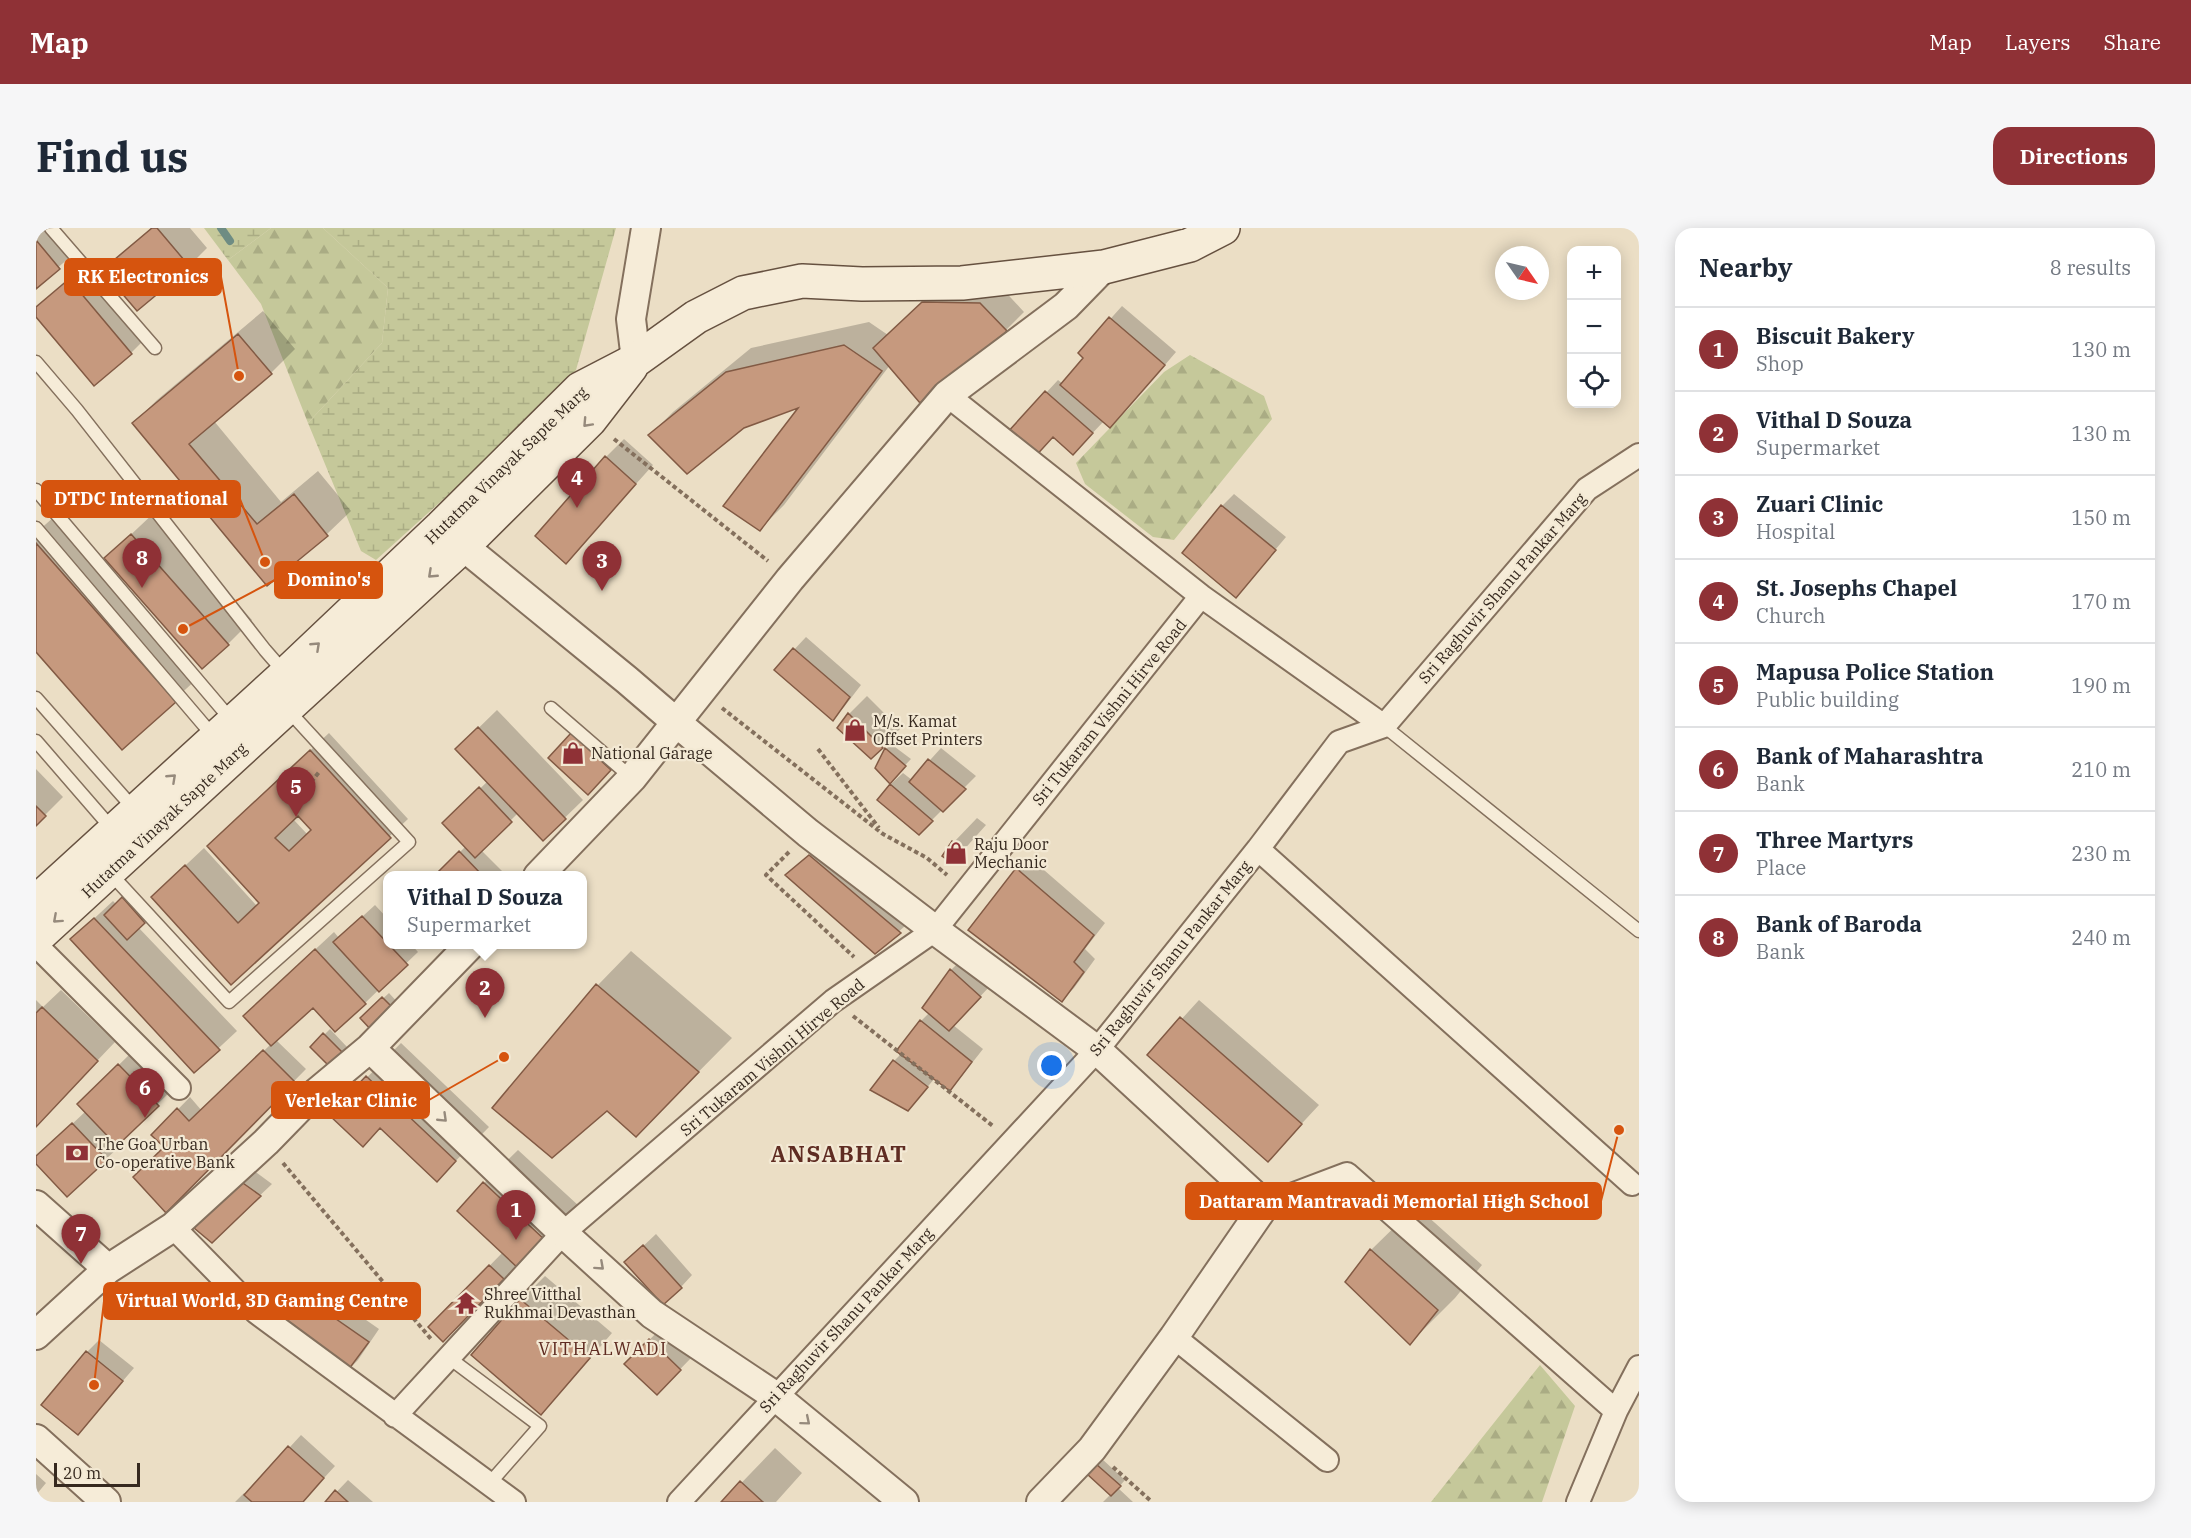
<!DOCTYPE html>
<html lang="en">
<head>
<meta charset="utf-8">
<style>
	:root { --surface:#fff; --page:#f6f6f7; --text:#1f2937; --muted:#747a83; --line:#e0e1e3; --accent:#8f3136 }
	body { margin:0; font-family:"IBM Plex Serif",serif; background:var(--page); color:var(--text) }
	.controls { position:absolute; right:18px; top:18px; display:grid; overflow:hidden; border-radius:12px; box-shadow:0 3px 15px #0003 }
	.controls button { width:54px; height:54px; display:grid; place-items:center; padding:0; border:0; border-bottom:2px solid var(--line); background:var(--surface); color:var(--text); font:30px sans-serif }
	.compass { position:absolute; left:1459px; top:18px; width:54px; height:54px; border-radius:50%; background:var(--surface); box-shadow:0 3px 15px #0003; rotate:124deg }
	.scale { position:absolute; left:18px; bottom:15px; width:86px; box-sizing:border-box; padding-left:6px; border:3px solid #36291f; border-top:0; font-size:16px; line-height:21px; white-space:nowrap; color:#36291f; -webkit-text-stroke:4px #f3e9d4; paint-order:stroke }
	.you { position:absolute; left:1016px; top:838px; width:21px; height:21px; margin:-15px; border:4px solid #fff; border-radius:50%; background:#1a73e8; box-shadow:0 0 0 9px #1a73e833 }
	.badge { display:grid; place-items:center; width:39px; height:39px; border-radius:50%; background:var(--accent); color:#fff; font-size:20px; font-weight:700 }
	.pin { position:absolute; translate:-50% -50px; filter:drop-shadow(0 2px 3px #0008) }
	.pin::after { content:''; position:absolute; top:32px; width:21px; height:18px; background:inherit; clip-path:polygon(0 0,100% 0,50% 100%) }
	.popup { position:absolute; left:347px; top:643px; width:204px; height:78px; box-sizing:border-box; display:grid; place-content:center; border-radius:12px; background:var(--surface); filter:drop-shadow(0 2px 4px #0005); font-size:20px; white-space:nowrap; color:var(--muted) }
	.popup b { font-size:22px; color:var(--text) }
	.popup::after { content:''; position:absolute; left:50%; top:100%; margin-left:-12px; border:12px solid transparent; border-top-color:var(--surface) }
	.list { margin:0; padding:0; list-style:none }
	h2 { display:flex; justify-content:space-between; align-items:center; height:78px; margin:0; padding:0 24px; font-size:26px }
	h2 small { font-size:20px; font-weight:400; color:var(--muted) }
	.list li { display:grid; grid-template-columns:39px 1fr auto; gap:18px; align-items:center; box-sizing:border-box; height:84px; padding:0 24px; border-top:2px solid var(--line) }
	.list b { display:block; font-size:22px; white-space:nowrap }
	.list p { margin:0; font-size:20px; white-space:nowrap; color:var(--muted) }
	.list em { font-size:20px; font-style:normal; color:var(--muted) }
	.icon { flex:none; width:33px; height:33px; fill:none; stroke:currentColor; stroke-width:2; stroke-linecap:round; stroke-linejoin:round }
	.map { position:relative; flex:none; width:1603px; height:1274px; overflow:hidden; border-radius:18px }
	header { display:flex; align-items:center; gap:36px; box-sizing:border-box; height:84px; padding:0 30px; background:var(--accent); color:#fff }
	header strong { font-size:28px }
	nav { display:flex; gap:33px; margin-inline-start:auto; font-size:21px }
	.intro { display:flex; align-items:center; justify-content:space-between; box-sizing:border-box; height:144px; padding:0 36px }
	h1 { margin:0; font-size:42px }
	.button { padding:15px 27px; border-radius:18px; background:var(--accent); color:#fff; font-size:21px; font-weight:700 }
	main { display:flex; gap:36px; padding:0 36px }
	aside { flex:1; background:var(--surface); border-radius:18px; box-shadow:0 3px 15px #0003 }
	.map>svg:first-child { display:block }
	.forest { fill:url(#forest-firs) }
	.wetland { fill:url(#wetland-marsh) }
	.shadow { fill:#0003; fill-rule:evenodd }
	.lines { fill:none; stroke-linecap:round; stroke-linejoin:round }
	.stream { stroke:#6e8c83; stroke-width:8 }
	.building { fill:#c6997e; stroke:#825a44; stroke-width:1.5; fill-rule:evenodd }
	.service-casing { stroke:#84705d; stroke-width:15 }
	.minor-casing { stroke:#84705d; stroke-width:26 }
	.tertiary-casing { stroke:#84705d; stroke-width:32 }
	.secondary-casing { stroke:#665140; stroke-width:36 }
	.path { stroke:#84705d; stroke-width:4; stroke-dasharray:4.5 3; stroke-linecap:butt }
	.service { stroke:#f6ecd8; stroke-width:12 }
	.minor { stroke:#f6ecd8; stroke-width:22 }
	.tertiary { stroke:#f6ecd8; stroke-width:28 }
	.secondary { stroke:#f6ecd8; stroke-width:33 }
	.oneway { stroke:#968a7c }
	.labels { text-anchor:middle; stroke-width:4.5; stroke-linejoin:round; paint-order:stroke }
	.street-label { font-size:16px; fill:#36291f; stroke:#f3e9d4 }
	.poi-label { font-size:16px; fill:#36291f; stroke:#f3e9d4; text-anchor:start }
	.neighbourhood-label { font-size:18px; letter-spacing:1.5px; fill:#5f2c22; stroke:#f3e9d4 }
	.district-label { font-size:22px; font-weight:bold; letter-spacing:1.5px; fill:#5f2c22; stroke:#f3e9d4 }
	.leader { fill:none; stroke:#d6540e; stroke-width:2 }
	.callout-dot { fill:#d6540e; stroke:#f3e9d4; stroke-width:2 }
	.callout { fill:#d6540e; stroke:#d6540e; stroke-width:2 }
	.callout-label { font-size:18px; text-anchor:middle; font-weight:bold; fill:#fff }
</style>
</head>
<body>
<header>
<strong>Map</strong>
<nav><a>Map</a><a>Layers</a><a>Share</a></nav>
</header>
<div class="intro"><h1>Find us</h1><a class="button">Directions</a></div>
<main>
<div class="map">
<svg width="1603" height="1274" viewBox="0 0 1603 1274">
	<defs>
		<pattern id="forest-firs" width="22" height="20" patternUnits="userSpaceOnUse" patternTransform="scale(1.5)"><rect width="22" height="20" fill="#c5c89a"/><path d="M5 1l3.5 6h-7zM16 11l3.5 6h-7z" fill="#aaac84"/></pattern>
		<pattern id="wetland-marsh" width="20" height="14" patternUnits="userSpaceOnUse" patternTransform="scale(1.5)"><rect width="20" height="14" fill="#c5c89a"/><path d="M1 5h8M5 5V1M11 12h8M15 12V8" fill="none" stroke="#aaac84"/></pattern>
	</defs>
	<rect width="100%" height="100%" fill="#ebdec5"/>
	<path class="forest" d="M235,0H287L352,60L346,115L272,195L225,76L192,32Z
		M1154,127L1228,168L1236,191L1138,312L1117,309L1049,256L1040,235L1128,144Z
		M1504,1137L1539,1178L1506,1274H1395Z"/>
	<path class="wetland" d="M168,0H235L192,32Z
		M287,0H580L540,142L514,175L340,332L325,323L272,195L346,115L352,60Z"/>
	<path class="shadow" d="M0,0H11L35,28L0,59Z
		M115,0H154L171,20L153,38L69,42Z
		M52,34L113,107L95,125L0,87V80Z
		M906,56L963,57L988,84L970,102L854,137L748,277L724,301L766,177L614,207L637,184L715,120L833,94L852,107Z
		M1086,78L1140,124L1086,187L1074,198L1068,193L1049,213L1017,208L972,206L1022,152L1027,156L1050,130L1044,125Z
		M227,83L259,121L235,145L178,193L245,274L282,243L315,283L291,306L231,356L98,195L121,172Z
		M588,211L617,237L530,334L570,229Z
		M1198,266L1250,309L1200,368L1186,278Z
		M120,283L216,392L192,416L70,330Z
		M20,287L163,449L86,520L0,422V305Z
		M770,409L825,457L808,479L796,491L740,441Z
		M831,468L864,501L835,529L803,500L813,486Z
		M461,482L547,572L507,611L482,585L445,622L471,648H408L404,644L430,618L408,595L452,553L421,521Z
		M541,501L580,536L552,565L514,530Z
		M293,505L372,591L196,755L135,651L168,620L221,678L225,674L191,600ZM262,586L277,602L272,607L257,591Z
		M855,516L875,531L854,553L856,555L867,545L876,552L905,520L940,548L883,605L843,572L856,555L841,540L850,521Z
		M0,541L27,569L0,596Z
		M941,590L950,597L917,634L918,614Z
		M786,617L876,692L839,724L763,636Z
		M993,629L1069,695L1049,721L1059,731L1038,760L1026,772L981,641Z
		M92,665L114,688L102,699L201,803L158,843L36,711L77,673L80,676Z
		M339,677L352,691V716H375L382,724L329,775L277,778L240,812L270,841L130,983V919L117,907L154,869L166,883L235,816L227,770L298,704L303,710Z
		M595,723L696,810L600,907L571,881L458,880L562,757Z
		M927,730L956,756L917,797L947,821L925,849L913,861L899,850L883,869L858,833L866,825L885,793L894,784L915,742Z
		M25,762L79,814L0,897V772L7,779Z
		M353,765L364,777L326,790Z
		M1163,772L1283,877L1232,932L1113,827Z
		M294,801L312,820L294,837L276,819Z
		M365,815L453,899L401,952L345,899L295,886Z
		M95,825L133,865L79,917L82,920L70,931L0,933V930L50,883L43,876Z
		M482,922L543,978L481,1037L431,1088L394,1099L467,1024L448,955Z
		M217,942L236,956L176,1013L161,1000Z
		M1380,978L1446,1037L1419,1070L1374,1115L1335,1022Z
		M620,1006L656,1047L645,1059L602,1023Z
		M509,1048L576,1105L528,1161L505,1185L437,1127L485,1072Z
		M277,1055L343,1101L322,1132L310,1144L244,1097L265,1067Z
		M625,1100L655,1130L621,1165L590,1136Z
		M63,1112L98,1140L42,1205L51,1124Z
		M265,1207L299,1238L266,1274H199L208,1265L210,1267Z
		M739,1220L766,1245L740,1274H687Z
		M1066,1231L1089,1252L1082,1260L1097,1274H1067L1075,1266L1053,1246Z
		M0,1246L10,1255L0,1267Z
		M312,1252L337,1274H291Z"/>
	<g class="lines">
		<path class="stream" d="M185,0L194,13"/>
	</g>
	<path class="building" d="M116,0H121L154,39L101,83L66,42Z
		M0,12L24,41L0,61Z
		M33,51L96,126L58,158L0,89V79Z
		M886,74L944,75L971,103L884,175L837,120Z
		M1073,89L1129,137L1074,200L1024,157L1047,130L1042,125Z
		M202,106L236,146L153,216L221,296L258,266L292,308L231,358L96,195Z
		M808,117L846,143L724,303L687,278L762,180L708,200L651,246L612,207L690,144Z
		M1009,163L1057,205L1037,227L1017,209L997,231L970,206Z
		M569,228L600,256L530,336L499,308Z
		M1185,277L1240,322L1200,370L1146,325Z
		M95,306L193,417L166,441L68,330Z
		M0,315L140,474L86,522L0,424Z
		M757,420L814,469L797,493L738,442Z
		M812,485L847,520L835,531L801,500Z
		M442,499L530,591L507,613L419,521Z
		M535,505L575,542L552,567L512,530Z
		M849,520L870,538L854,556L839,540Z
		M274,522L355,610L195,757L115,669L149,637L202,695L223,675L171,618ZM262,588L275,602L253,623L239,610Z
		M892,531L930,561L907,584L873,554Z
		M854,556L897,593L883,607L841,572Z
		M443,559L476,594L439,630L406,595Z
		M0,578L10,588L0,598Z
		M916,613L928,621L917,636L906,628Z
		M423,623L447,648H406L402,644Z
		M773,627L865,705L839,726L749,647Z
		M980,640L1058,707L1038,734L1048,744L1026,774L932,702Z
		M86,669L109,695L91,712L68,687Z
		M326,688L372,737L343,764L297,714Z
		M58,690L184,822L158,845L34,711Z
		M279,721L330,776L299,804L277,780L235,818L207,788Z
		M914,741L945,769L913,803L886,780Z
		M560,756L663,844L600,909L571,883L516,930L456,880Z
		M346,769L360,783L337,804L324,790Z
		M6,779L62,833L0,899V785Z
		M1144,789L1266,896L1232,934L1111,827Z
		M884,792L936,834L914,863L860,823Z
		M287,805L308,826L294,839L274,819Z
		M227,822L259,854L130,985L97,949L128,919L115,907L141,880L153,893Z
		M857,832L892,859L872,883L834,862Z
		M82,836L123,878L81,918L41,876Z
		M330,848L420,933L401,954L344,900L327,919L293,887Z
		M36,895L71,932L31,969L0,936V928Z
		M204,953L225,968L176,1015L158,1000Z
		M447,954L510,1013L483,1041L421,983Z
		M607,1017L646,1060L627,1077L588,1034Z
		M1334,1021L1402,1082L1374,1117L1309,1054Z
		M453,1037L468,1051L407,1114L392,1099Z
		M264,1066L333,1114L310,1145L242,1097Z
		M484,1071L554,1130L505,1187L435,1127Z
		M613,1111L645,1142L621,1167L588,1136Z
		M50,1123L87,1153L42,1207L5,1177Z
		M252,1218L288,1250L267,1274H216L208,1267Z
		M1060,1236L1085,1258L1075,1268L1051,1246Z
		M704,1253L727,1274H685Z
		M299,1262L312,1274H289Z"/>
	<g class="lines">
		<g class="service-casing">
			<path id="service" d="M15,0L119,120
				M0,134L41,182L229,422L249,445
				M0,262L197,494
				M0,300L178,509
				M0,470L99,582
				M515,480L596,550
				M1348,498L1603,703
				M0,513L78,603
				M73,644L193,774L373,614L251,481
				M412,1129L504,1198L453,1256"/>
		</g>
		<g class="minor-casing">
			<path id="minor" d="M911,167L1165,368L1348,498
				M1222,621L1596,956
				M0,717L143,860
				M1229,977L1311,946L1580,1183
				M137,999L220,1084L478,1274
				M1138,1109L1291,1232
				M359,1188L527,1005L797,773L899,702L1165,368
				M643,1274L1061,822L1222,621L1303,514L1348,498L1551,261L1603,227
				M1542,1274L1580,1183L1603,1139"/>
		</g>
		<g class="tertiary-casing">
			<path id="tertiary" d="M600,132L595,91L610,0
				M411,305L591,452L641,495L772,605L899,702L1061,822L1229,977L1138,1109L1056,1221L1005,1274
				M502,648L596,550L754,351L911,167L1030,78L1068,39
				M334,820L527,1005L616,1086L739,1168L868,1274
				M0,977L72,1041
				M0,1107L72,1041L137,999L230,914L268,875L334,820L435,716
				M0,1211L70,1274"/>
		</g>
		<g class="secondary-casing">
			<path id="secondary" d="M0,674L250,446L405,299L544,161L600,132L660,89L707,65L766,53L826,56L926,55L1068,39L1154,17L1187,0
				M0,710L427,318L554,192L595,139"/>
		</g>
		<path class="path" d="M578,211L732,333
			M686,480L847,606L891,630L911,647
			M782,521L843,600
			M275,554L283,544
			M753,624L730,647L818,729
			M817,788L957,898
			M247,935L395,1111
			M1077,1239L1116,1274"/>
		<use href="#service" class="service"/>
		<use href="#minor" class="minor"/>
		<use href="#tertiary" class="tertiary"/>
		<use href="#secondary" class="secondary"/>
	</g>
	<defs><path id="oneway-chevron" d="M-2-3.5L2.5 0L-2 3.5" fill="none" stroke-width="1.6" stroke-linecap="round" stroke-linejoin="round" transform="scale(1.5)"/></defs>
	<g class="oneway">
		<use href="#oneway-chevron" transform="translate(551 195) rotate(133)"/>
		<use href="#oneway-chevron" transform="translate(396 346) rotate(137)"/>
		<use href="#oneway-chevron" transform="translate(280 418) rotate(-43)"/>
		<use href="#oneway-chevron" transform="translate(136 550) rotate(-43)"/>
		<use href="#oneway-chevron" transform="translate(21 691) rotate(138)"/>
		<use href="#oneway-chevron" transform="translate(407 890) rotate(44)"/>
		<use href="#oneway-chevron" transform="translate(564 1038) rotate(42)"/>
		<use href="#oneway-chevron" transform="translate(770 1193) rotate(40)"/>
	</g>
	<defs>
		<g id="shop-bare" transform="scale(1.8)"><path d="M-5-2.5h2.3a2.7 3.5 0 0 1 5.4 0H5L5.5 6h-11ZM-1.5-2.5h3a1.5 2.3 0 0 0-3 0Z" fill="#8f3136" stroke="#f3e9d4" stroke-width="2.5" paint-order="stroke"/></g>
		<g id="bank-bare" transform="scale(1.8)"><path d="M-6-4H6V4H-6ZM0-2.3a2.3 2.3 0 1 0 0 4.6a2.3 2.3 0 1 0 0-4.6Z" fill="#8f3136" stroke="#f3e9d4" stroke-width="2.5" paint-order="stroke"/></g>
		<g id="temple-bare" transform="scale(1.8)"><path d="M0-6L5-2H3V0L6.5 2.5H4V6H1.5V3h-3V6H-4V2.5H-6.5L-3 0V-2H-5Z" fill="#8f3136" stroke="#f3e9d4" stroke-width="2.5" paint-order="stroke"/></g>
	</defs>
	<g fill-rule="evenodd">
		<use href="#shop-bare" x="819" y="502"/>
		<use href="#shop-bare" x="537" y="525"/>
		<use href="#shop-bare" x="920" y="625"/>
		<use href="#bank-bare" x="41" y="925"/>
		<use href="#temple-bare" x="430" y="1075"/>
	</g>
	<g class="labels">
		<g class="street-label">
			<text transform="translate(470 237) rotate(-44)" y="6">Hutatma Vinayak Sapte Marg</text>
			<text transform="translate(1466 360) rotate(-49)" y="6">Sri Raghuvir Shanu Pankar Marg</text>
			<text transform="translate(1073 484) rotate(-51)" y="6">Sri Tukaram Vishni Hirve Road</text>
			<text transform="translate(128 592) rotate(-43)" y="6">Hutatma Vinayak Sapte Marg</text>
			<text transform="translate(1134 730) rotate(-51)" y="6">Sri Raghuvir Shanu Pankar Marg</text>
			<text transform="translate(736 829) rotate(-40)" y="6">Sri Tukaram Vishni Hirve Road</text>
			<text transform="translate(810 1092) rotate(-47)" y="6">Sri Raghuvir Shanu Pankar Marg</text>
		</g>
		<g class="poi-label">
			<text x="837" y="499">M/s. Kamat<tspan x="837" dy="18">Offset Printers</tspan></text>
			<text x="555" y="531">National Garage</text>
			<text x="938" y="622">Raju Door<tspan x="938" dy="18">Mechanic</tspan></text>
			<text x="59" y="922">The Goa Urban<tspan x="59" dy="18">Co-operative Bank</tspan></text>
			<text x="448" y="1072">Shree Vitthal<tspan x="448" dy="18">Rukhmai Devasthan</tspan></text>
		</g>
		<g class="neighbourhood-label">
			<text x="567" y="1127">VITHALWADI</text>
		</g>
		<g class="district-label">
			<text x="803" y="934">ANSABHAT</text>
		</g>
	</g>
	<path class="leader" d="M203 148L185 49M229 334L204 271M147 401L239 352M468 829L393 872M1583 902L1565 973M58 1157L68 1073"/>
	<g class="callout-dot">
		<circle cx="203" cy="148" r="6"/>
		<circle cx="229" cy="334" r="6"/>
		<circle cx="147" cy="401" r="6"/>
		<circle cx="468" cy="829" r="6"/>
		<circle cx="1583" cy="902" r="6"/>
		<circle cx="58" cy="1157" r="6"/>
	</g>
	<g class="callout">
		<rect x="29" y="31" width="156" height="36" rx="6"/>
		<rect x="6" y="253" width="198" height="36" rx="6"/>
		<rect x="239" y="334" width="107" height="36" rx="6"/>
		<rect x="236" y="854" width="157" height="36" rx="6"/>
		<rect x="1150" y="955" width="415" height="36" rx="6"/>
		<rect x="68" y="1055" width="316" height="36" rx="6"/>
	</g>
	<g class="callout-label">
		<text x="107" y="55">RK Electronics</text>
		<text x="105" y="277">DTDC International</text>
		<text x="293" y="358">Domino's</text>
		<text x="315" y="879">Verlekar Clinic</text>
		<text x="1358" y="980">Dattaram Mantravadi Memorial High School</text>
		<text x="226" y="1079">Virtual World, 3D Gaming Centre</text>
	</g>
</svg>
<div class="controls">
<button>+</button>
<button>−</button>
<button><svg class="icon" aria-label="locate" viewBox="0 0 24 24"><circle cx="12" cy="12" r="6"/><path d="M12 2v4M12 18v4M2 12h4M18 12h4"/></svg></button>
</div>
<svg class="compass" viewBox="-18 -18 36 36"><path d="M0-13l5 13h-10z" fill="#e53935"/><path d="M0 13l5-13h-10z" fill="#747a83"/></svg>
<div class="scale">20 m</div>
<div class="you"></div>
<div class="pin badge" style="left:480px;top:1012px">1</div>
<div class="pin badge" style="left:449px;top:790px">2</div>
<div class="popup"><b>Vithal D Souza</b>Supermarket</div>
<div class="pin badge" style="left:566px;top:363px">3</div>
<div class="pin badge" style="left:541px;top:280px">4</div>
<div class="pin badge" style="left:260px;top:589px">5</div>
<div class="pin badge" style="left:109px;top:890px">6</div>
<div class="pin badge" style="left:45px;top:1036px">7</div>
<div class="pin badge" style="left:106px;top:360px">8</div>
</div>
<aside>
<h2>Nearby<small>8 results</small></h2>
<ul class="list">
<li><span class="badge">1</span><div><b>Biscuit Bakery</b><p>Shop</p></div><em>130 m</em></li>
<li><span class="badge">2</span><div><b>Vithal D Souza</b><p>Supermarket</p></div><em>130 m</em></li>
<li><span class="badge">3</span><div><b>Zuari Clinic</b><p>Hospital</p></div><em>150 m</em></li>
<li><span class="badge">4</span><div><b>St. Josephs Chapel</b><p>Church</p></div><em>170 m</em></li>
<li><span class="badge">5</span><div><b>Mapusa Police Station</b><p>Public building</p></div><em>190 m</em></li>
<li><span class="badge">6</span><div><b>Bank of Maharashtra</b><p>Bank</p></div><em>210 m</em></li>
<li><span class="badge">7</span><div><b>Three Martyrs</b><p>Place</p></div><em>230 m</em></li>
<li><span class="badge">8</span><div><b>Bank of Baroda</b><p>Bank</p></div><em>240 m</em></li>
</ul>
</aside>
</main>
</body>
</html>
